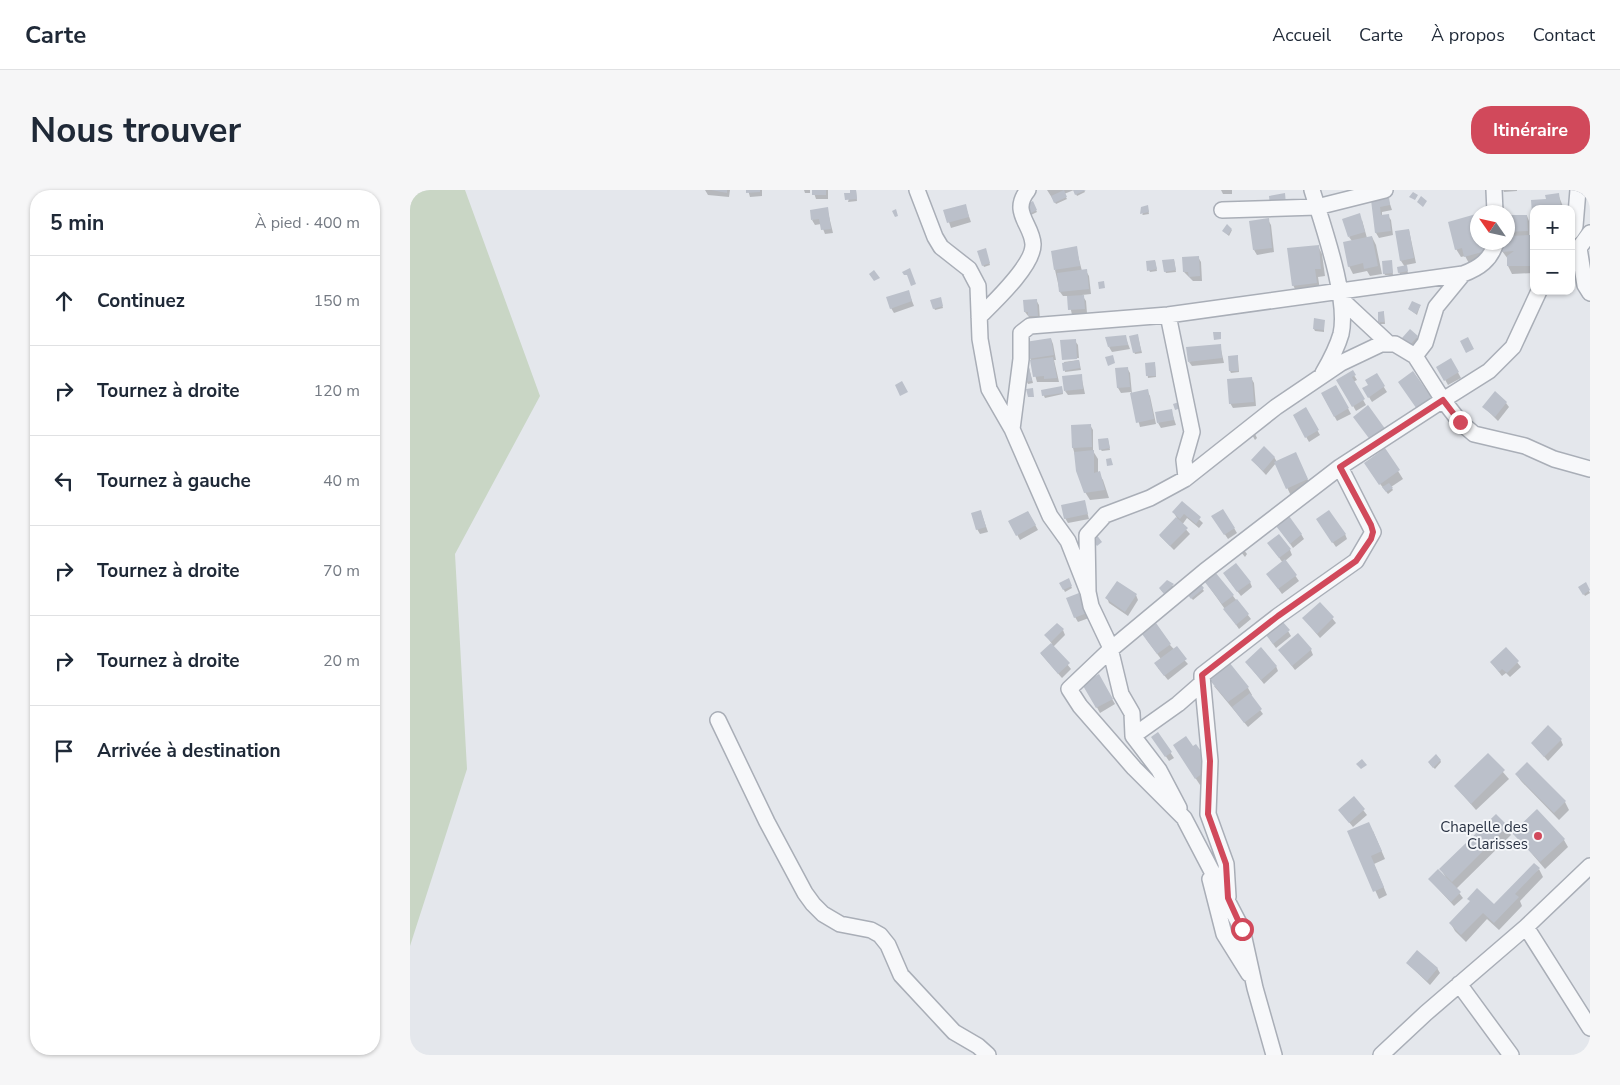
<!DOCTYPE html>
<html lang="fr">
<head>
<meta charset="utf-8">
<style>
	:root { --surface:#fff; --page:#f6f6f7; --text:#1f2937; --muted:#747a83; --line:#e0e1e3; --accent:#d1495b }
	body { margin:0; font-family:"Nunito Sans",sans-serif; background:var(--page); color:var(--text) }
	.controls { position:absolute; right:15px; top:15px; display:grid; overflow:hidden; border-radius:10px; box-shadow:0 1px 4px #0004 }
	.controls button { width:45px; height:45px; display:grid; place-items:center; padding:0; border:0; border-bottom:1px solid var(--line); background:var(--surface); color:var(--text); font:25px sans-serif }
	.compass { position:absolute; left:1060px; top:15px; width:45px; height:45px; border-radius:50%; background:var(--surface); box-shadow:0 1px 4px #0004; rotate:304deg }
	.stop { position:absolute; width:15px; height:15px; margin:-11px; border:4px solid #d1495b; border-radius:50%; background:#fff }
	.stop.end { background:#d1495b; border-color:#fff; box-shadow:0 1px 5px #0008 }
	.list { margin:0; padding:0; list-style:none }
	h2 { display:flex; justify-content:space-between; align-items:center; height:65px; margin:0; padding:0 20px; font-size:21px }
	h2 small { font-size:16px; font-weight:400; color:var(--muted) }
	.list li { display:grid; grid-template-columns:32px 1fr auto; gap:15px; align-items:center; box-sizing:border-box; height:90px; padding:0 20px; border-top:1px solid var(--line) }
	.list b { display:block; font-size:19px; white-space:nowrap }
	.list em { font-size:16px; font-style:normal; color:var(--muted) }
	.icon { flex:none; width:28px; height:28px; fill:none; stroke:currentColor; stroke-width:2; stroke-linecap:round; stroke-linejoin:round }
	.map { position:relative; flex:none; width:1180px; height:865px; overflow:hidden; border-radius:20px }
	header { display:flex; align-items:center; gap:30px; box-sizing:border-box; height:70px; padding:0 25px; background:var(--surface); border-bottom:1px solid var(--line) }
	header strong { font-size:24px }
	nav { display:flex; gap:28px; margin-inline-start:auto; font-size:18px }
	.intro { display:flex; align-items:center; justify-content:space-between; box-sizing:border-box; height:120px; padding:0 30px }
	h1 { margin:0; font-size:35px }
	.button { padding:12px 22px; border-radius:20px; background:var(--accent); color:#fff; font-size:18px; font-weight:700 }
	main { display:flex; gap:30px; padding:0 30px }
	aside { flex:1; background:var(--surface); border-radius:20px; box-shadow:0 1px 4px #0004 }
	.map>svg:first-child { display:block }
	.green { fill:#c9d6c5 }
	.shadow { fill:#0003 }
	.building { fill:#bbc0ca }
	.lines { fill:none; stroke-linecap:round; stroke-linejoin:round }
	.minor-casing { stroke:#a9aeb7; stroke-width:18 }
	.minor { stroke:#f7f8fa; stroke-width:15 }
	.route { stroke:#d1495b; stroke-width:6 }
	.poi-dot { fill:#d1495b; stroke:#f4f6f9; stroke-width:2 }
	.labels { text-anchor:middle; stroke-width:4; stroke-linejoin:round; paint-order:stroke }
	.poi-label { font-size:15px; fill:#2b3445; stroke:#f4f6f9; text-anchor:end }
</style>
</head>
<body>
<header>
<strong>Carte</strong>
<nav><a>Accueil</a><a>Carte</a><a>À propos</a><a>Contact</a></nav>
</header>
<div class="intro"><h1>Nous trouver</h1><a class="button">Itinéraire</a></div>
<main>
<aside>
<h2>5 min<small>À pied · 400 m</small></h2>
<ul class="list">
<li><svg class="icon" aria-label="ahead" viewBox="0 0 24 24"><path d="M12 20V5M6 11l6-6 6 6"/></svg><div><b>Continuez</b></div><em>150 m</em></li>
<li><svg class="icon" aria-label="right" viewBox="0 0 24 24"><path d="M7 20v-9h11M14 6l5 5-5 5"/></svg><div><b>Tournez à droite</b></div><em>120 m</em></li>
<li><svg class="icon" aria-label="left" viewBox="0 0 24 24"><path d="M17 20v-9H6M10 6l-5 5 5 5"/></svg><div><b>Tournez à gauche</b></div><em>40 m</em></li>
<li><svg class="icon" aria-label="right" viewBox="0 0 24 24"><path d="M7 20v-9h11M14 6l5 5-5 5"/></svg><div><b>Tournez à droite</b></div><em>70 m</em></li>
<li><svg class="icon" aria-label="right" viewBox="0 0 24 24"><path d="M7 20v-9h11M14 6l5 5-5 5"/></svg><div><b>Tournez à droite</b></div><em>20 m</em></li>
<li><svg class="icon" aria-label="arrive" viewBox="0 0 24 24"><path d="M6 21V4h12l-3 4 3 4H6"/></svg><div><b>Arrivée à destination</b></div></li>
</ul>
</aside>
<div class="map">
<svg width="1180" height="865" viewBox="0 0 1180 865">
	<rect width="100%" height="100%" fill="#e4e7ec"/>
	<path class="green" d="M0,0H55L130,206L45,364L57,579L0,756Z"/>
	<path class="shadow" d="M295,0H320L319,7L298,5Z
		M338,0H352V6L340,7Z
		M394,0H400V3H395Z
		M403,0H418V9H406Z
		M441,0H446L447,11L438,12Z
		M637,0H664L654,4L657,9L646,14Z
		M664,0H674L675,2L667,6Z
		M811,0H822V4H813Z
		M1093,0H1107V1L1094,2Z
		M1148,4L1154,19H1124V24L1122,11L1137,10Z
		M978,8L982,20L972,22V26H978L981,30L983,45L969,48L966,43L962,11Z
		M622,13L627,22L619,26Z
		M555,15L561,32L541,38L535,21Z
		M417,18L423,43L415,44L411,34L405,35L402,30Z
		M738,19L739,24L733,25L732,24Z
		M1066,25L1068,52H1075L1080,69L1060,75L1055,66L1051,67L1046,59Z
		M1117,26L1119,31V46L1124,54V83L1102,84L1098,76V69L1092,61L1098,53V27Z
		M858,30L861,35L864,62L847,65L844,60Z
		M952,30L957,48L962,47L966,55L972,84L960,86L957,81L943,84L939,76L942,51L939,47Z
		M822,40L819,46L813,41Z
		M999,40L1006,73L996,75L998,83L990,84L989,82L995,77L991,71Z
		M908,56L912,64L915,86L908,87L910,100L887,103L883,95Z
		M666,58L672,81H676L679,86L681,104L672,105L676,111L677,123L662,125L658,106H653L650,102L645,80Z
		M576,62L580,75L574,77L573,75Z
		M788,67L791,72L792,91H783L774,82Z
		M764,70L766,82L756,83L755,81Z
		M745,71L747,81L740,82L739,80Z
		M981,71L983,85H975L974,83Z
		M498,101L504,116L484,123L481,118Z
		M626,110L629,115L630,130L622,131L615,122Z
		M531,111L533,118L525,120L524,118Z
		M1010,116L1007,125L999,119Z
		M974,123L975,134H970L969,132Z
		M914,131V142L905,141L904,139Z
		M715,146L720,159L702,162L699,157Z
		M728,147L732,163L725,164L724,162Z
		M1007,147L1008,149L1002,156L995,150Z
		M641,149L643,154L646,170H644L649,192H627L616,153Z
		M652,151H665L668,155L669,168L654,169V171Z
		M810,155L814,173L782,176L779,172Z
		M828,169L829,182L821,183L820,181Z
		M669,170L671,180L655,182L654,172Z
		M1041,170L1051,188L1038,195L1028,177Z
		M736,174L745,175L746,187L738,188Z
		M619,178L623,193L618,194L617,192Z
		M717,178L720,183L722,204L737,201L740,206L746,234L730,237L721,202L711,203L708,198L706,179Z
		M942,182L947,190L943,192L956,215L946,221L928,190Z
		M671,185L675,204L658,205L655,201Z
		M966,185L977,202L962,212L954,199L960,195Z
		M841,188L844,193L846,216L823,218L820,213Z
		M926,196L941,224L927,231L912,204Z
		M652,199L653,204L635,208L634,206L633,201Z
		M1096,213L1099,217L1088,231L1074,217Z
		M895,219L910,245L899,252L884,226Z
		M761,220L766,235L751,238L748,233Z
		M680,235L683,240V261L688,269V283L693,290L699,308L680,310L675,302L663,258Z
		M844,242L847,248L845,250L841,243Z
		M698,249L700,260L692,261L690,259Z
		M975,260L993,289L981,297L983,300L978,304L960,281Z
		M886,264L901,297L881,306L866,273L856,285L842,270L864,267L867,272Z
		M674,311L679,329L658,333L655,328Z
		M772,313L793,333L789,338L777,328L772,335L780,344L764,360L750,346L767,328L764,323Z
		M571,322L578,342L570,344L567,339Z
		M618,322L628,340L610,350L600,332Z
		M806,331L824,338L827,343L818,349Z
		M910,334L935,344L937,349L926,357Z
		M871,341L891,344L894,349L883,358Z
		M862,358L880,360L882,365L875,371L889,391L872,404L861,389L873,373Z
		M834,360L837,364L835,367L831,362Z
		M817,388L840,392L842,397L831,406Z
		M658,390L662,398L655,402L651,394Z
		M757,391L764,397L756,405L751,400Z
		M795,391L823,406L841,429L829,439Z
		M788,393L794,401L783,410L777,402Z
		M1175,393L1180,403L1175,406L1170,397Z
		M669,405L679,428L668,432L665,427Z
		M726,405L728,410L718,426L699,413L697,408Z
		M910,413L926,433L910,448L894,429Z
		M653,440L655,445L643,457L661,479L652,488L631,464L642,454L636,445Z
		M878,441L881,446L866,458L860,450Z
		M736,449L760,455L778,474L758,490L748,478L751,469Z
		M1096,459L1111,477L1100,487L1096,483L1092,486L1081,472Z
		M869,460H901L903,465L885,480Z
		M836,472L866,476L868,481L854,494Z
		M689,486L705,514L690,523L674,494Z
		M804,496L838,498L842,505L840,506L853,524L838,537Z
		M748,544L764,568L759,571L746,552Z
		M1151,550L1153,555L1138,571L1122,553Z
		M786,555L798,590L790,595L769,563Z
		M1078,565L1099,589L1066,620L1045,596Z
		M1030,570L1031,572L1025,579L1020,574Z
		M1117,573L1155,612L1159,620L1149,630L1111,591L1106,584Z
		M944,608L957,625L943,637L929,620Z
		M1097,637L1101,645L1046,699L1053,708L1044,716L1020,690L1036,688L1031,679Z
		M963,641L975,669L964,674L977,705L969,709L939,642Z
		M1104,643L1154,650L1158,657L1135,679Z
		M1129,679L1133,687L1110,711L1112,716L1089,740L1077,729L1056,752L1045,741L1041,734L1084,716Z
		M997,773L1027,778L1030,783L1020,795Z"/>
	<path class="building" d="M301,0H317V3Z
		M336,0H350V2L336,3Z
		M402,0H416V5H402Z
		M440,0H446L447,9L435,10L434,3H440Z
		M654,0L657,7L644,13L641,6Z
		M663,0H676L665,5Z
		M1003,2L1008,5L1005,10L999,7Z
		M875,3L876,14L860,16L859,6Z
		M1149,3L1151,19H1124L1122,24L1121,10L1136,9L1135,5Z
		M1011,6L1017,11L1013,17L1007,12Z
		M979,7L980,15L970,17L971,25L979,24L981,41L965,43L961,10Z
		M623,11L627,20L617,25L613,16Z
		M556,14L559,27L537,33L533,20Z
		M738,15L739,22L730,24L731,17Z
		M418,17L421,39L411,40L409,29L401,30L400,20Z
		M486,19L488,26L485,27L482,21Z
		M950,23L955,42L938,47L932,29Z
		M1066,24L1068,52H1074L1076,61L1054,67L1052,58L1045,60L1038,32Z
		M1098,25H1117L1118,41L1098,42Z
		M859,28L862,58L843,60L839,31Z
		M817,34L822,39L818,45L812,41Z
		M999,39L1004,68L990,71L985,41Z
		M1120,45L1121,76H1097V66L1104,61L1091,62V52H1098V46Z
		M962,46L968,76L954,79L953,73L938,77L933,52Z
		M909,55L911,79H905L907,93L882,96L877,58Z
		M667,56L670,76L644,80L641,61Z
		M576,58L580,73L572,76L567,61Z
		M789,66L790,86L779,87L778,82H773L772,67Z
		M764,69L766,80L754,82L752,70Z
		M745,70L747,79L737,81L736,71Z
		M982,70L983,83L973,84L972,71Z
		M997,75L998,81L988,83L987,77Z
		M500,78L506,94L501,96L497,85H494L492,82Z
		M677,79L679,99L649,102L647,83Z
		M464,80L470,88L464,91L459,84Z
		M694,91L695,98L689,99L688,92Z
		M499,100L502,111L480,119L476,107Z
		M674,105L675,119L658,120L657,106Z
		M531,107L533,116L523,119L520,110Z
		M627,109L628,126H618V122H614L613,110Z
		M1002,111L1011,115L1006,124L998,119Z
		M974,121V132H968V122Z
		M904,128L915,130L914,140L903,139Z
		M1000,139L1008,146L1000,155L992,148Z
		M803,142H811V149L804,150Z
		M728,144L731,161L723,163L719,146Z
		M716,145L718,155L698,157L695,147Z
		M1058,147L1064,159L1056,163L1050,151Z
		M641,148L644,165L618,169L615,152Z
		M666,149L667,169L652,170L650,150Z
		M811,154L812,168L778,172L776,157Z
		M703,165L705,173L698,176L695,167Z
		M828,165V181H819L818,166Z
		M643,167L647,188L634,189V186L623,187L620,170Z
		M1041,168L1049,182L1034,191L1026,177Z
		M669,170L670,178L653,181L652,173Z
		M745,172L746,186H736L735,173Z
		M619,177L622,191L615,192L612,178Z
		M718,177L720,197L707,198L705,178Z
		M943,180L946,185L942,187L955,209L942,217L926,190Z
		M1003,181L1024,211L1009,222L988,192Z
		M967,183L975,196L958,208L952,198L958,195L955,190Z
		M672,184L673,199L654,201L652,186Z
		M842,187L844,212L819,214L817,189Z
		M492,191L498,202L490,206L485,195Z
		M926,195L939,218L924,227L911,203Z
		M652,196L653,203L632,206L631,200Z
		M623,198L624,207H618L616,199Z
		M738,199L744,229L726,233L720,203Z
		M1085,201L1097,212L1085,227L1072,217Z
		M769,212L771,218L765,220L763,214Z
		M958,215L976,240L961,251L943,227Z
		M896,217L909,240L895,248L883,225Z
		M762,219L764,230L747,233L745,222Z
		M681,234L682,257L662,258L661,235Z
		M698,248L700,258L689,260L688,249Z
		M854,256L865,267L853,281L841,270Z
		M975,258L990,280L969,295L954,273Z
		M684,260V283L690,281L695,300L674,303L666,281L664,262Z
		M886,262L898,289L876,299L864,272Z
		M701,268L703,275L697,276L696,269Z
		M979,293L983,298L976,302L972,297Z
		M675,310L678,324L654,329L651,315Z
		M772,311L791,327L786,334L774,324L770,329L762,322Z
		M813,319L825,338L814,345L801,326Z
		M571,320L576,337L566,340L561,323Z
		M919,320L936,344L922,353L906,329Z
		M618,321L626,335L606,346L598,331Z
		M879,326L892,344L880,354L866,336Z
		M766,327L778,338L760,356L749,345Z
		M686,344L692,352L687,356L681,348Z
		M869,344L881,359L869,368L857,353Z
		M875,369L887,385L868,399L856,384Z
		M826,373L841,392L827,402L813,383Z
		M805,382L824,405L812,414L794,391Z
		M659,388L662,396L653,400L649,393Z
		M757,390L764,394L754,404L749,398Z
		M707,391L727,404L715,422L695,408Z
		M788,391L794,398L781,409L775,401Z
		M1176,392L1180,400L1173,405L1168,397Z
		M669,403L677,423L664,428L656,408Z
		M827,409L839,424L826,435L813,419Z
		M910,412L924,427L907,444L892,428Z
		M872,431L880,440L863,454L856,445Z
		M647,433L654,439L641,452L634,445Z
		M746,433L761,454L747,464L732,444Z
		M888,443L902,459L882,476L868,460Z
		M641,453L660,473L648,484L630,463Z
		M767,456L777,469L754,486L744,473Z
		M851,457L867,476L851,490L835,472Z
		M1096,457L1109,471L1097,483L1092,479L1089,482L1080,472Z
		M819,472L839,497L818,512L798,488Z
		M689,484L703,509L686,518L672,494Z
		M840,503L852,519L834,533L822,517Z
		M1138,535L1152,549L1134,567L1121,553Z
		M748,542L762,562L755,567L741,547Z
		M776,546L783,556L786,554L798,571L792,578L794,582L785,589L763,555Z
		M1078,563L1095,580L1061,614L1044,596Z
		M1026,564L1031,570L1023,578L1018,572Z
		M952,569L957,575L951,579L946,574Z
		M1117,572L1156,611L1144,623L1105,584Z
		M944,606L955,619L939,633L928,620Z
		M1127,619L1155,649L1130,672L1102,643Z
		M1086,624L1098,636L1042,692L1029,679Z
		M959,632L972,661L961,666L974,697L963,702L937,641Z
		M1124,673L1130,678L1105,704L1109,707L1084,733L1073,723L1051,745L1039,733L1060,711L1057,709L1067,698L1084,714Z
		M1028,679L1051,702L1041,712L1018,689Z
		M1007,760L1028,778L1017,791L996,773Z"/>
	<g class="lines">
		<g class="minor-casing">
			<path id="minor" d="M507,0L525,47L531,57L559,79L568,96L570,149L579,199L602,239L640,326L658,351L678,402L681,416L699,454L711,504L722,523L723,546L749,580L769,618
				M902,0C913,36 939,109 931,144C927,158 920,171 913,183
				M1084,0L1085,22
				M812,20L907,17L975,0
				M1161,42L1165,36L1168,0
				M1180,43L1169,58L1175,95L1180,103
				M1129,101L1103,157L1079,181L1033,210L1050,232L1064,244L1115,256L1144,269L1180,279
				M932,110L977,152
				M758,125L782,242L774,270L776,287
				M569,127C584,112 624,75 623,54C622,34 600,22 618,0
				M1005,166L1015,153L1026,117L1053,84
				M602,239L611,169V143L620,136L758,125L1053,84C1069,78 1081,70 1086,52
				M678,402L677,345L695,325L740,308L775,289L866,217L931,173L971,154H985L1005,166L1033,210L930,277L795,381L700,460L659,499L670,516L724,578L774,628L832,739L845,798L864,865
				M792,486L800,571L798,624L816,674L818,707
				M308,530L357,632L395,703L403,714L413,724L430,734L461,740L470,745L478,755L491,785L544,842L568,856L578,865
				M723,546L768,514L792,493V485L868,426L946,371L963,342L930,277
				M800,689L814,744L839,784
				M1116,737L1180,838
				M1049,794L1101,865
				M971,865L1016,823L1116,737L1180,676"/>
		</g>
		<use href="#minor" class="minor"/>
	</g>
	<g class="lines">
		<path class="route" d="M832,739L818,708L816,674L798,624L800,571L792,485L868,426L946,371L961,349L963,342L961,335L930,277L1033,210L1050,232"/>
	</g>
	<circle class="poi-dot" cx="1128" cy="646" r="5"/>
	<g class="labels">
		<g class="poi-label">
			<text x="1118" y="642">Chapelle des<tspan x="1118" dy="17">Clarisses</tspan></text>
		</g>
	</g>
</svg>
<div class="controls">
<button>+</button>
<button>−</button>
</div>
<svg class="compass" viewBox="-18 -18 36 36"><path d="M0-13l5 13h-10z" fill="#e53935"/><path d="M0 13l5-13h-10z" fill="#747a83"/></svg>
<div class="stop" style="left:832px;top:739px"></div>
<div class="stop end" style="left:1050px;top:232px"></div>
</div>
</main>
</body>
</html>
